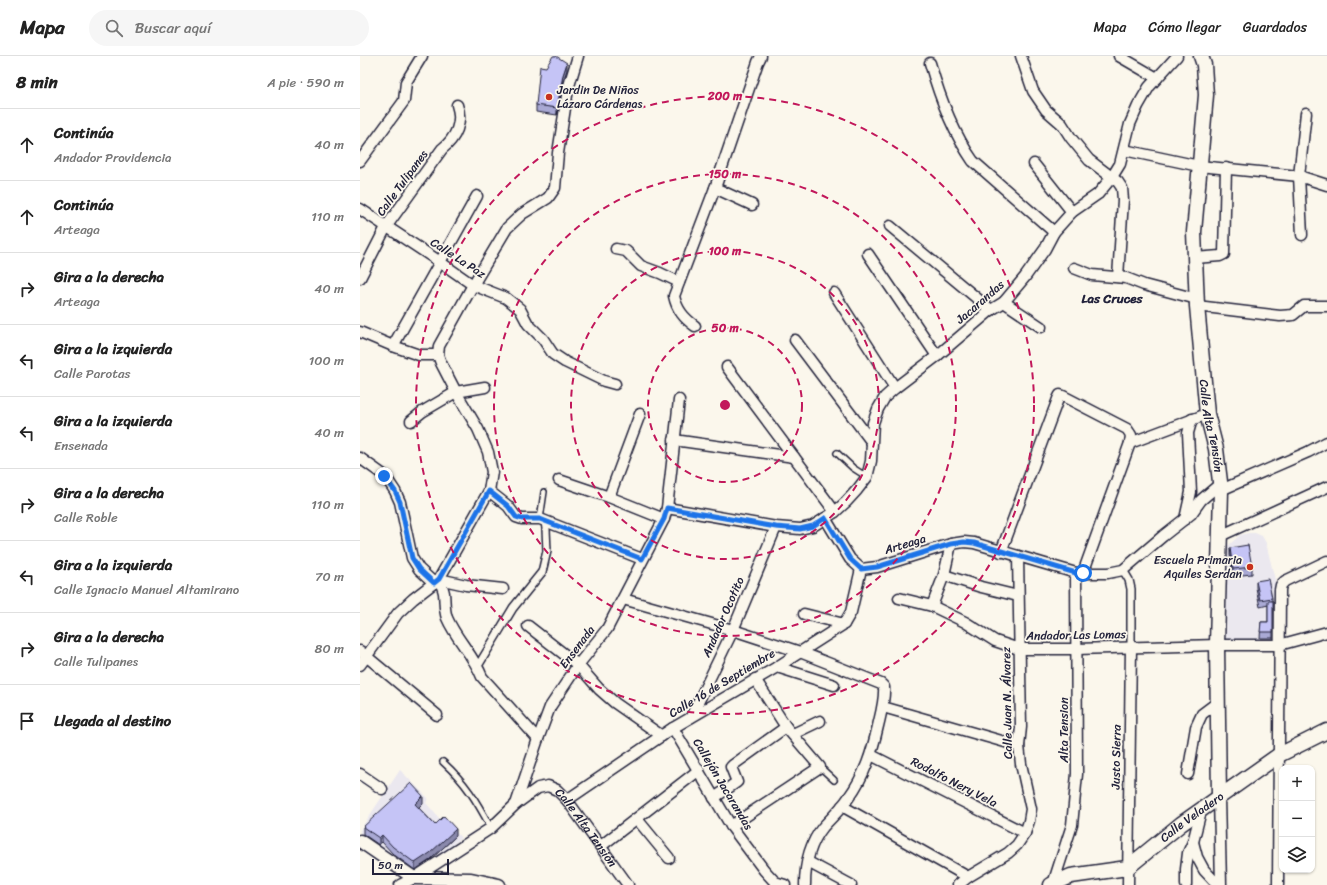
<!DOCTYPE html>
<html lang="es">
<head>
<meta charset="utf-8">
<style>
	:root { --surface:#fff; --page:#f6f6f6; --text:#222; --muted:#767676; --line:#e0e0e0 }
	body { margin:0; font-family:Sriracha,sans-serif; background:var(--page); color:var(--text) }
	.controls { position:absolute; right:12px; bottom:12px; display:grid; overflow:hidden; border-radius:8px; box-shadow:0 1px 3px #0004 }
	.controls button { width:36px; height:36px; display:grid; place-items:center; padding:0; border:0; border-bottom:1px solid var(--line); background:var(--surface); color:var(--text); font:20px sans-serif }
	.scale { position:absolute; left:12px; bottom:10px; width:77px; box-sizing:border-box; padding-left:4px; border:2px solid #22223b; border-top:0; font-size:11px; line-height:14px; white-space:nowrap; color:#22223b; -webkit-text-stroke:3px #fbf7ec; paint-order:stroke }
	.stop { position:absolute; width:12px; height:12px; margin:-9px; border:3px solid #1a73e8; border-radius:50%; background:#fff }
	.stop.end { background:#1a73e8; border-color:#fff; box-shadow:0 1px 4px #0008 }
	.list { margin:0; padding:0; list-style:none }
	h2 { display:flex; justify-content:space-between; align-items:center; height:52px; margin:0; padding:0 16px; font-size:17px }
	h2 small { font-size:13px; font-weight:400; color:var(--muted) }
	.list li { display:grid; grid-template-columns:26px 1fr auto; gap:12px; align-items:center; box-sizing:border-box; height:72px; padding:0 16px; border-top:1px solid var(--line) }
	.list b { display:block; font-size:15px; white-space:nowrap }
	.list p { margin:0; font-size:13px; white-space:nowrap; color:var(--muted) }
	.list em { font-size:13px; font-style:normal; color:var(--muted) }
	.icon { flex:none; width:22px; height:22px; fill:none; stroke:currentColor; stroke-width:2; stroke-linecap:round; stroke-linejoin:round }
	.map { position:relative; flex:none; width:967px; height:829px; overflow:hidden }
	header { display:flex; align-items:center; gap:24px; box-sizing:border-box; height:56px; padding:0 20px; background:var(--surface); border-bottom:1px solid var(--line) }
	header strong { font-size:19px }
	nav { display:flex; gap:22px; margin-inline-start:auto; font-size:14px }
	.search { width:280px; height:36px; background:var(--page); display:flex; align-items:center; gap:10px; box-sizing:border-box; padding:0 14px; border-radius:22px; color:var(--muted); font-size:15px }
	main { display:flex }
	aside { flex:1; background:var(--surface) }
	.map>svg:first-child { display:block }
	.built { fill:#ebe8ef }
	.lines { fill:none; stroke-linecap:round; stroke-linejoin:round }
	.service-casing { stroke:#22223b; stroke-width:8 }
	.pedestrian-casing { stroke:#22223b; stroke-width:10 }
	.minor-casing { stroke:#22223b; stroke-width:13 }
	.tertiary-casing { stroke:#22223b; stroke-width:15 }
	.secondary-casing { stroke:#22223b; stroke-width:17 }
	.service { stroke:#fbf7ec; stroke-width:5 }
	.pedestrian { stroke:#fbf7ec; stroke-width:7 }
	.minor { stroke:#fbf7ec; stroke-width:10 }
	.tertiary { stroke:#fbf7ec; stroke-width:12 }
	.secondary { stroke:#fbf7ec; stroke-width:14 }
	.wall { fill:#a9a9d4; stroke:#22223b }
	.shaded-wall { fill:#8a89ac; stroke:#22223b }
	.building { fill:#c5c4f6; stroke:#22223b }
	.route { stroke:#1a73e8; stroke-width:5 }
	.ring { fill:none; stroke:#c2185b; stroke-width:2; stroke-dasharray:7 5 }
	.poi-dot { fill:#c8321e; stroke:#fbf7ec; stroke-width:1.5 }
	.labels { text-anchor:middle; stroke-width:3.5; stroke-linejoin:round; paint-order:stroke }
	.poi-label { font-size:12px; fill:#22223b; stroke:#fbf7ec; text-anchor:start }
	.street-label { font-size:12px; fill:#22223b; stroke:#fbf7ec }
	.neighbourhood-label { font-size:13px; font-weight:bold; fill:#22223b; stroke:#fbf7ec }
	.centre { fill:#c2185b; stroke:#fbf7ec; stroke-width:2 }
	.ring-label { font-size:12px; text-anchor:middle; font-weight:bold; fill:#c2185b; stroke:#fbf7ec; stroke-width:3.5; stroke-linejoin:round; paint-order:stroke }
</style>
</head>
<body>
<header>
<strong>Mapa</strong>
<div class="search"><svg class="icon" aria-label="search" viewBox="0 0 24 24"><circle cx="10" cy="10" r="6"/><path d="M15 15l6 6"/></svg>Buscar aquí</div>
<nav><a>Mapa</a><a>Cómo llegar</a><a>Guardados</a></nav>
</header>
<main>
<aside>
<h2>8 min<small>A pie · 590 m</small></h2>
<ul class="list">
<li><svg class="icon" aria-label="ahead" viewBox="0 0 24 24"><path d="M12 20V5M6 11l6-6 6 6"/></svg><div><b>Continúa</b><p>Andador Providencia</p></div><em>40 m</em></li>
<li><svg class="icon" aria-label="ahead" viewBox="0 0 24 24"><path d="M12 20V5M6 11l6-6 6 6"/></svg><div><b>Continúa</b><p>Arteaga</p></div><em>110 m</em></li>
<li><svg class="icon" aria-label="right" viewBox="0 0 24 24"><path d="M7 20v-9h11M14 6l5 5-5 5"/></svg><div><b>Gira a la derecha</b><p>Arteaga</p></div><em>40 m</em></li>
<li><svg class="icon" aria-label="left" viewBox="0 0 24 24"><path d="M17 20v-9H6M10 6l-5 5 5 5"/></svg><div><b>Gira a la izquierda</b><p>Calle Parotas</p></div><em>100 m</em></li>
<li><svg class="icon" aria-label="left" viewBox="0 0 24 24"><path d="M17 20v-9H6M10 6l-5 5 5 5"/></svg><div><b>Gira a la izquierda</b><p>Ensenada</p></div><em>40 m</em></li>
<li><svg class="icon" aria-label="right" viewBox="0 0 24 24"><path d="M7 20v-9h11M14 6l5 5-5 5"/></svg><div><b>Gira a la derecha</b><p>Calle Roble</p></div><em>110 m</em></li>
<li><svg class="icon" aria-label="left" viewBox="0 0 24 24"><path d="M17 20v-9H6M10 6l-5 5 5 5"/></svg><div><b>Gira a la izquierda</b><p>Calle Ignacio Manuel Altamirano</p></div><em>70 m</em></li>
<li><svg class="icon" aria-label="right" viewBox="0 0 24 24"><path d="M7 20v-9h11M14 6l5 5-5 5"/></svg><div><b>Gira a la derecha</b><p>Calle Tulipanes</p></div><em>80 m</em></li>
<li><svg class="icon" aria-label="arrive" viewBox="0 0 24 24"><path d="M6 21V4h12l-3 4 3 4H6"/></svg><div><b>Llegada al destino</b></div></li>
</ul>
</aside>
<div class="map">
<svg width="967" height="829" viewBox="0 0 967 829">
	<rect width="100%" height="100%" fill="#fbf7ec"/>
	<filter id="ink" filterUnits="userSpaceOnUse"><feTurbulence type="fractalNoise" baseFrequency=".025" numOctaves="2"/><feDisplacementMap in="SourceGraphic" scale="8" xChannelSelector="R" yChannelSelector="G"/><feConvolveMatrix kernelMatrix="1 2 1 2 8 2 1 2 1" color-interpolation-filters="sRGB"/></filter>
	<g filter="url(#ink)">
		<path class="built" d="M889,477H895L902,480L906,487L917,532L916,584H866L868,490L880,479Z
			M40,714L68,742L66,747L79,762L86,764L101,782L55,820L0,780V774Z"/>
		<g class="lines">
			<g class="service-casing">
				<path id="service" d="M477,397L493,412L507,421
					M180,463L184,436
					M83,706C106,727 116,744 131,772
					M460,711L474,724"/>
			</g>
			<g class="pedestrian-casing">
				<path id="pedestrian" d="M763,514L769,524L771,533V591
					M118,610L153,552L182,516L187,495L186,473L185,465"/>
			</g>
			<g class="minor-casing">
				<g id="minor">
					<path d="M661,0L673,35L686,54L702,68L711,82L729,104L758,126L762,132L763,144L758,221"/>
					<path d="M759,0L797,22"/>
					<path d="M570,7C579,39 594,78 613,105L694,176"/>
					<path d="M764,94L839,110L939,120L967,129"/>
					<path d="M0,105L44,45L46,26L62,0"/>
					<path d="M674,108L712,156"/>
					<path d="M355,132L392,149"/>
					<path d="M0,153L80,206L113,229L146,242L160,253L168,268L183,283L193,298L205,306L244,325L255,328"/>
					<path d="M530,170L631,254"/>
					<path d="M942,179L939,120L946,57"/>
					<path d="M256,193L266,195L281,210L300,217L319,226"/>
					<path d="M508,198L577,300"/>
					<path d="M835,202L860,200L864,198L866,112"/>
					<path d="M714,212L732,219L766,222L784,229L837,243"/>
					<path d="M0,222L26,171L82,93C96,82 103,66 97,49"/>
					<path d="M474,237L535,332"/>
					<path d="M644,246L681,271"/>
					<path d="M837,250L920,260L933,259L944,250H967"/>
					<path d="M335,270C324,262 317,254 314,240L355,132L398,6L401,0"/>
					<path d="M0,276L33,290L59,299H78"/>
					<path d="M435,284L511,385"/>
					<path d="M33,290L117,140"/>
					<path d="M367,311L475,456"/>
					<path d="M51,365L62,356L96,336L125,331"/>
					<path d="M314,384L434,401"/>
					<path d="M770,387L847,358"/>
					<path d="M0,402L25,420L35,435L40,446L52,502L59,513L74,527"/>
					<path d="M199,424L249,441L304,463"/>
					<path d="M861,434L948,396L967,386"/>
					<path d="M129,435L148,450L156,461L162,463H180L185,465L282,503"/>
					<path d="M249,441L280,358"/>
					<path d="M307,452L416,471L440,473L453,470L475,456L486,446L497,434L507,421L511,405L513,367L518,353L525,341L535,332L577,300L631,254L644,246L665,221L685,193L694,176L712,156L738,138L752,121L760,108L770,68L778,50L789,31L817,0"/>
					<path d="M465,462L490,503L501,513"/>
					<path d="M825,463L831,436L828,377L832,363"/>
					<path d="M860,480L967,431"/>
					<path d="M641,496L698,343L700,339L703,340L767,373L771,379L770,387L723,517"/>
					<path d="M501,513L517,511L591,488L604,486L614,487L716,517H748L763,514L803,480L831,458L841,444L861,427"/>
					<path d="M584,519L621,531L658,540"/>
					<path d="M79,523C81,528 83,532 84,537C85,546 84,554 87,562C96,583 114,600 122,621L178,683"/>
					<path d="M79,523L106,529L143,533"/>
					<path d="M539,542L572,550L605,566L635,585L659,593H716L857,589H919L967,576"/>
					<path d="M263,543L373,574L440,596L521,628L524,631C525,644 521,657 518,670C512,696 505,719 489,741C482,752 472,761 463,771C450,787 445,809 445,829"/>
					<path d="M572,550L584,519L591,488"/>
					<path d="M444,558L484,568"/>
					<path d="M168,570L218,609L239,633L255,647L302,680"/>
					<path d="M0,595L77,659"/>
					<path d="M0,609L38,557L53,543L79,523L129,435L132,416L128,396L118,373L96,336L81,307L78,299L79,290L113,229L147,172L162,158L188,142L195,132L198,97L208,33L218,0"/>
					<path d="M417,611L474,629"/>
					<path d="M523,651L659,690"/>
					<path d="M331,661L373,574L416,471"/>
					<path d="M313,672L371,770L404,814L415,826L425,829"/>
					<path d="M433,678L460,665"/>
					<path d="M511,699L665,777"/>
					<path d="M0,718L22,733"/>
					<path d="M828,718L836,671L842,658L858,646"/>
					<path d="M859,741L861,829"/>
					<path d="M354,742L377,726L371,711L373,709L426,671"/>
					<path d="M207,744L313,672L417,611L484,568L491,556L501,513"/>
					<path d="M156,748L178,683L190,651L218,609L247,573L304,463L307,452L319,344"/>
					<path d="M482,750L608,821"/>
					<path d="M277,763L309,802"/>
					<path d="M371,770L460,711L426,671L395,623"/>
					<path d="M833,786L837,801L844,814L858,829"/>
					<path d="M241,790L339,714"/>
					<path d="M448,806L491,829"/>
					<path d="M693,828L712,769L717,718L716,517"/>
					<path id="s1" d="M40,829L54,822L131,772L156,748L178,732L188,730L197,734L207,744L268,829"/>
					<path d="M598,829L608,821L648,797L657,789L665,777L669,765L671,753L661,708L659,690L661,671L658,500"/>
					<path d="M768,829L771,591"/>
					<path d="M826,829V813L828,797L833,786L841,755"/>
					<path d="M918,829L920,534L921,529L925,525L967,505"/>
				</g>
			</g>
			<g class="tertiary-casing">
				<path id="tertiary" d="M0,785L54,822L111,823L139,829"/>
			</g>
			<g class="secondary-casing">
				<g id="secondary">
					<path id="s2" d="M841,0L844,9L846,39L834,176L837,250L847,358L856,393L861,434L857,589L859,741"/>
					<path id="s3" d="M691,829L711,820L767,812L821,768L919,699L967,675"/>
				</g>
			</g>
			<use href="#service" class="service"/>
			<use href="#pedestrian" class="pedestrian"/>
			<use href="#minor" class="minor"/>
			<use href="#tertiary" class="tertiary"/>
			<use href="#secondary" class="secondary"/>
		</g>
		<path class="wall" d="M186,11L207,14L203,26L197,59L176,56V49Z
			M870,492L892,511V518L873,520L870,499Z
			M896,525L912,542V545H913V582H900L901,566H908V549L900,551L896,532Z
			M63,747L58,751L75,769L96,780L70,804L55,814L33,798L22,786L19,789L3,778V771Z"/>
		<path class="shaded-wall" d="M207,7V14L203,26L197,59V52L203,19Z
			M63,740V747L55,755V748Z
			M96,773V780L70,804L55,814V807Z
			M22,779V786L19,789V782Z"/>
		<path class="building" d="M193,0H196L207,7L203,19L197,52L176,49L180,10L186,11Z
			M888,489L892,511L873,513L870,492Z
			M908,523L912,542L900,544L896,525Z
			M908,545H913V576H900L901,566H908Z
			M51,727L63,740L55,748L75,769L84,760L96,773L70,797L55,807L33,791L22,779L19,782L3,771Z"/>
	</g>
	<g class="lines" filter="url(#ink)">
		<path class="route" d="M24,420L35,435L40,446L52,502L59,513L74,527L79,523L129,435L148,450L156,461L162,463H180L185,465L282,503L304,463L307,452L416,471L440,473L453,470L465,462L490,503L501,513L517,511L591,488L604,486L614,487L716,517H723"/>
	</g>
	<g class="ring">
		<circle cx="365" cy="349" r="77"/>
		<circle cx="365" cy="349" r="154"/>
		<circle cx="365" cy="349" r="231"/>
		<circle cx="365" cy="349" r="309"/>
	</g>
	<g class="poi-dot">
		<circle cx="189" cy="41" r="4"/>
		<circle cx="890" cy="511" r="4"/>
	</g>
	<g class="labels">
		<g class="poi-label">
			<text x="197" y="38">Jardin De Niños<tspan x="197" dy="14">Lázaro Cárdenas</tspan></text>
			<text x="882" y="508" text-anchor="end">Escuela Primaria<tspan x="882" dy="14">Aquiles Serdan</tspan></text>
		</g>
		<g class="street-label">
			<text transform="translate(42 127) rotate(-54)" y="4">Calle Tulipanes</text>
			<text transform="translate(98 202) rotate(33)" y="4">Calle La Paz</text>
			<text transform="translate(620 246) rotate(-41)" y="4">Jacarandas</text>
			<text dy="4" stroke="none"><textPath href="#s2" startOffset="372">Calle Alta Tensión</textPath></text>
			<text transform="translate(545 488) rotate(-17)" y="4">Arteaga</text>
			<text transform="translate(363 561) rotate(-66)" y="4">Andador Ocotito</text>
			<text transform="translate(716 579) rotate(-1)" y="4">Andador Las Lomas</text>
			<text transform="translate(217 591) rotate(-53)" y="4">Ensenada</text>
			<text transform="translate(362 627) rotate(-31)" y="4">Calle 16 de Septiembre</text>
			<text transform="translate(647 647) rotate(-91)" y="4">Calle Juan N. Álvarez</text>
			<text transform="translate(704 674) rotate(-90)" y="4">Alta Tension</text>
			<text transform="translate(756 701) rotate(-89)" y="4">Justo Sierra</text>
			<text transform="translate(594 726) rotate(27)" y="4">Rodolfo Nery Vela</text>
			<text transform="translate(363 728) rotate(59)" y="4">Callejón Jacarandas</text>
			<text dy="4" stroke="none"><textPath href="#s3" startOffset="161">Calle Veladero</textPath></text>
			<text dy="4" stroke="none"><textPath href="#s1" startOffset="237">Calle Alta Tensión</textPath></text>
		</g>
		<g class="neighbourhood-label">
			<text x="752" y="247">Las Cruces</text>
		</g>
	</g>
	<circle cx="365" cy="349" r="6" class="centre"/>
	<g class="ring-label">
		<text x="365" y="44">200 m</text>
		<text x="365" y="122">150 m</text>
		<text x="365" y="199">100 m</text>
		<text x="365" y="276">50 m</text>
	</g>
</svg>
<div class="controls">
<button>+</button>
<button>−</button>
<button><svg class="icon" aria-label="layers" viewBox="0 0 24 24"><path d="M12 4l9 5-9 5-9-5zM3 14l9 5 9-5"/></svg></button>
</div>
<div class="scale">50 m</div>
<div class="stop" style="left:723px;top:517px"></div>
<div class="stop end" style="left:24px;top:420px"></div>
</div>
</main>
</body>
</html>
